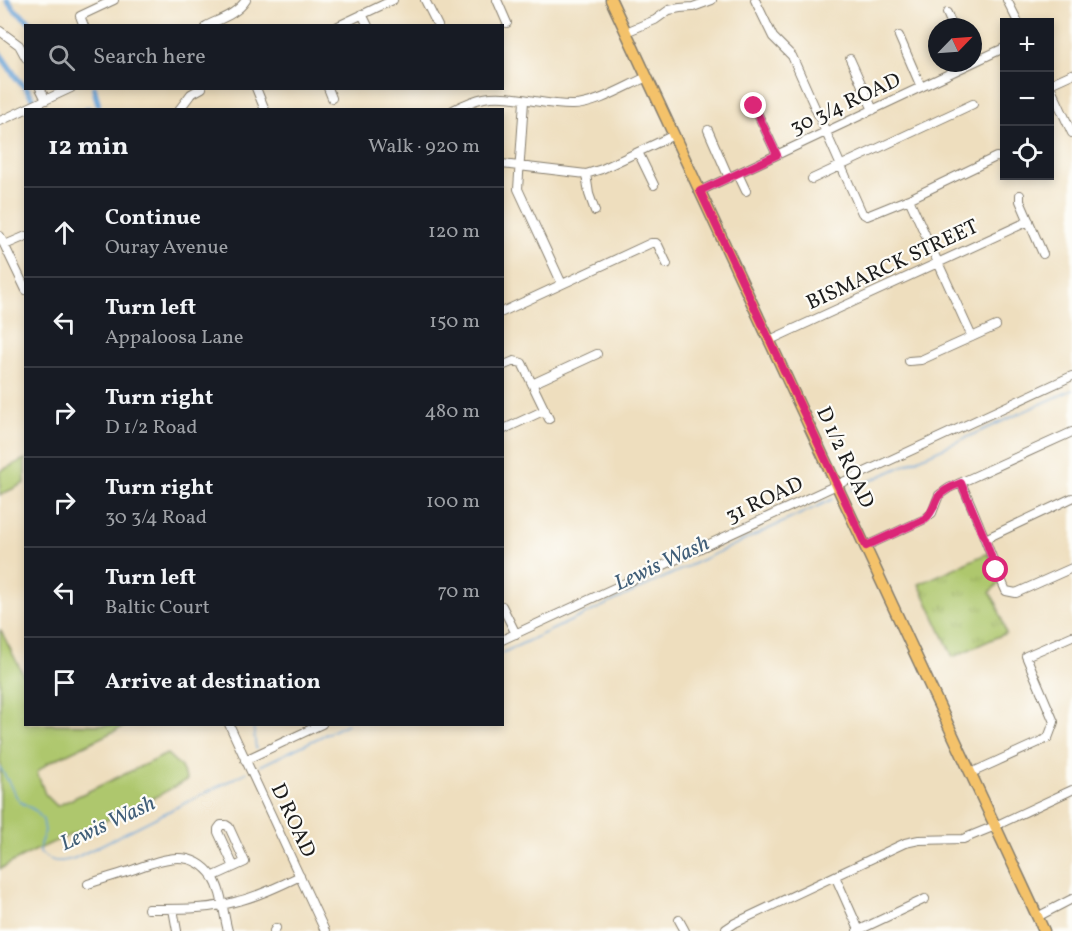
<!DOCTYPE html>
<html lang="en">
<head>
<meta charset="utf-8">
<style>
	:root { --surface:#171b24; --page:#242831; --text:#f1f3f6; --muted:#9ea1a6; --line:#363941 }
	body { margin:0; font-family:Vollkorn,serif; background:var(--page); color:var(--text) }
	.controls { position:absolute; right:18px; top:18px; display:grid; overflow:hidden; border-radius:0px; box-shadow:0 3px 9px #0003 }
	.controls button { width:54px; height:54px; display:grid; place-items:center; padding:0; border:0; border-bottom:2px solid var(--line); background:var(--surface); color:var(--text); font:30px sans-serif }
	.compass { position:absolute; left:928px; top:18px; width:54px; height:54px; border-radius:50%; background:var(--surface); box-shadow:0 3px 9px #0003; rotate:65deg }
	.stop { position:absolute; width:18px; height:18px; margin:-14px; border:4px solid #db2777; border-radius:50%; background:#fff }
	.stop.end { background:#db2777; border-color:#fff; box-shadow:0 2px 6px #0008 }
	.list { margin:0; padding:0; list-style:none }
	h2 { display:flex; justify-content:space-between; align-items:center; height:78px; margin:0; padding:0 24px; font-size:26px }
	h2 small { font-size:20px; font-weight:400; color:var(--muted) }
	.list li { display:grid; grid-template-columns:39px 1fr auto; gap:18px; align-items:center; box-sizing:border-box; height:90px; padding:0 24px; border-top:2px solid var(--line) }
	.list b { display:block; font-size:22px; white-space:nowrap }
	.list p { margin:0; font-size:20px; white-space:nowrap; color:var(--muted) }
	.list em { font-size:20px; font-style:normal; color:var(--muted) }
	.icon { flex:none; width:33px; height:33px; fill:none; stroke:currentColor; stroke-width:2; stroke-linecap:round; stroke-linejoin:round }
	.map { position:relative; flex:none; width:1072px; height:931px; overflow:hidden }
	.search { position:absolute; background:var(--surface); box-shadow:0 3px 9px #0003; left:24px; top:24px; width:480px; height:66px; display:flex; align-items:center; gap:15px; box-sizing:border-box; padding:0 21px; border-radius:0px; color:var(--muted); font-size:22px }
	.panel { position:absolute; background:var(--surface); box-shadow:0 3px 9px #0003; left:24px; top:108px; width:480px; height:618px; border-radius:0px }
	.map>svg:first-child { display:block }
	.green { fill:#aec76d; stroke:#657244; stroke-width:1.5 }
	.park { fill:url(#park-tufts); stroke:#657244; stroke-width:1.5 }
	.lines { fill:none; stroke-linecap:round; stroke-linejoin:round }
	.stream { stroke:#65a0d5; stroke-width:1.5 }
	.canal { stroke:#65a0d5; stroke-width:6 }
	.minor-casing { stroke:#857d6d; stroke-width:10 }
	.major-casing { stroke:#857d6d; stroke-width:13 }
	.minor { stroke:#fff; stroke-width:8 }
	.major { stroke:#f4c26a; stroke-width:10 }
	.route { stroke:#db2777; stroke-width:8 }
	.labels { text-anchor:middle; stroke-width:4.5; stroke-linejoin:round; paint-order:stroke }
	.street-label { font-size:21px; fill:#1c1c1c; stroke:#fdfcf7 }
	.water-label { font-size:22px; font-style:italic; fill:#405e78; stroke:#fdfcf7 }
</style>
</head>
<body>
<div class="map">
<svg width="1072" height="931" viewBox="0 0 1072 931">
	<defs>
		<pattern id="park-tufts" width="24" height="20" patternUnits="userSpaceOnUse" patternTransform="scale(1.5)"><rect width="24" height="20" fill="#aec76d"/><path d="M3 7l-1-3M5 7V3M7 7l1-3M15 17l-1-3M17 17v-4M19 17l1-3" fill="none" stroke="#95aa5e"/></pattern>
	</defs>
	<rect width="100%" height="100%" fill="#fdfcf7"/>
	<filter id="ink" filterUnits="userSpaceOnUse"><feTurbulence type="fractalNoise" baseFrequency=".0167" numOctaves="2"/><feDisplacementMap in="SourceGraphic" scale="12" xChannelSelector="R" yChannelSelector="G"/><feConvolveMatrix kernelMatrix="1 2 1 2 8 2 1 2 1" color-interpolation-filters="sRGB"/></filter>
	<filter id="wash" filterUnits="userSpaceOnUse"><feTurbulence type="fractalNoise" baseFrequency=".008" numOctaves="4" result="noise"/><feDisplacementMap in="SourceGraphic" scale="24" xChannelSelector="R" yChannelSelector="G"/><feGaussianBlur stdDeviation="1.35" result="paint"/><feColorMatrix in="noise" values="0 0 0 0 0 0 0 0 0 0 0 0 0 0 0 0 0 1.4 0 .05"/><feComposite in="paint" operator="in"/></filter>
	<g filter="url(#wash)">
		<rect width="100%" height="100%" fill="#eedebe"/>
		<path class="green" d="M25,459V483L0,495V471Z
			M0,629L25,678L26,724L127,725L48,763L37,772L45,794L57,806L167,754L181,767L187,780C166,791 146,803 126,812C83,830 40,846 0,869Z"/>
		<path class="park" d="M988,553L999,583L991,591L990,593L997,604L1006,633L953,657L919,584Z"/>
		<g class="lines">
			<path class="stream" d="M98,104L100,110
				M851,490L876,478L1072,390
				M502,653L833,499
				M253,724L256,749
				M260,766L347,724
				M0,767L19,801L36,811L43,820L45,831L40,844V853C53,863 59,863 75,858L247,772"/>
			<path class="canal" d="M7,0L15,10L35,26
				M0,54L18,80L26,88
				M26,88L41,110
				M94,88L98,104
				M86,110L88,109"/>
		</g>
	</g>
	<g filter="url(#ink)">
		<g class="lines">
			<g class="minor-casing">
				<path id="minor" d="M425,0L438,26
					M497,0L507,23
					M755,0L773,37L792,56L862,213L867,216L909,199L996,157L1004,158
					M1007,0L1018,22
					M947,13L953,27
					M362,14L368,26
					M84,26L80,16L114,0
					M206,26C220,19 237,14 246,0
					M338,26L393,0
					M0,31L19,45L26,58
					M626,32L655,20L669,10L680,8L693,7L712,0
					M899,36L921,87
					M850,59L873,110
					M1050,84L1072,74
					M1050,86L1072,133
					M40,88L46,100
					M256,88L265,110
					M328,88L332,98
					M524,101L518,189L562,284
					M754,106L777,155
					M179,110L191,94L202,88
					M453,110C463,105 473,100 484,98C511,93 545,106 573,105C595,105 626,86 647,77
					M0,121L71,88
					M708,130L729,178
					M638,152L654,185
					M502,164L586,174L602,169L674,135
					M586,174L589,194L595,211
					M738,174L746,191
					M812,179L973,104
					M700,191L1004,48
					M1020,195V201L1043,254
					M909,199L972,337
					M0,236L26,290
					M5,245L26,236
					M502,312L651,243H656L658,245L667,264
					M770,340L1029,221
					M909,361L921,360L996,326
					M502,366L514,361L522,363L549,419
					M532,384L597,354
					M502,430L545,410
					M961,483C978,518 990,555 1006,591L1016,593L1072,568
					M985,539L1072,498
					M866,546L925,519L932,513L939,495L949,488L1072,432
					M502,606L516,634
					M502,640L1072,376
					M229,724L325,931
					M245,760L322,724
					M971,773L1048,738L1054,722L1026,656L1072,636
					M835,876L859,930
					M212,877L245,862L229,827L226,825H221L218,829V832L234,867
					M88,884C102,879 117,875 132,870C160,860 191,846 213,877C223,893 223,914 228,931
					M148,909C178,909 209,910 238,901C259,896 280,886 300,876
					M173,909L177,931
					M1037,917L1072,899
					M679,920L685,931
					M726,929L735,923L905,843L919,840L963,839L995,826L1072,790
					M274,931L276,928
					M857,931L925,899"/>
			</g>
			<g class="major-casing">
				<path id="major" d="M611,0L1044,931"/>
			</g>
			<use href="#minor" class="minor"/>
			<use href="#major" class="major"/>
		</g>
	</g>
	<g class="lines" filter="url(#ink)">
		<path class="route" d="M754,106L777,155L700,191L866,546L925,519C934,511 933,506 938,497C943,490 953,486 961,483L985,539L996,570"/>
	</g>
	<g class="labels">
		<g class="street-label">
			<text transform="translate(845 103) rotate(-25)" y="7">30 3/4 ROAD</text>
			<text transform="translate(892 264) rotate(-25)" y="7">BISMARCK STREET</text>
			<text transform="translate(846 457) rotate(65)" y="7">D 1/2 ROAD</text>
			<text transform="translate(764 499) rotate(-25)" y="7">31 ROAD</text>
			<text transform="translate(294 820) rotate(65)" y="7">D ROAD</text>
		</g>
		<g class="water-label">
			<text transform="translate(661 562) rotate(-25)" y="8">Lewis Wash</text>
			<text transform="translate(107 822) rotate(-25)" y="8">Lewis Wash</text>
		</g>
	</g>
</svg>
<div class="controls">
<button>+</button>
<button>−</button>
<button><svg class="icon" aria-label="locate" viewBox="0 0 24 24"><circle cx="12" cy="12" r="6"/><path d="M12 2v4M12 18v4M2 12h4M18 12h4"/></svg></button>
</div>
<svg class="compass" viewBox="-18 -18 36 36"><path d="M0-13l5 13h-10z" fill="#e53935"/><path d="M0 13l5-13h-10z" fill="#9ea1a6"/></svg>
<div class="stop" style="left:996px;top:570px"></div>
<div class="stop end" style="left:754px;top:106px"></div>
<div class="search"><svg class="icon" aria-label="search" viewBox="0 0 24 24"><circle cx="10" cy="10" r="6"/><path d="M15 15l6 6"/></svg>Search here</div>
<section class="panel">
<h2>12 min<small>Walk · 920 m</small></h2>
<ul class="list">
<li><svg class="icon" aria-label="ahead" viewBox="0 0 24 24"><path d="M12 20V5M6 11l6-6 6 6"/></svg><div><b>Continue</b><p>Ouray Avenue</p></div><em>120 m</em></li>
<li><svg class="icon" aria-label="left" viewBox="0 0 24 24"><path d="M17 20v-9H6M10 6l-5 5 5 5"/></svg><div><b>Turn left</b><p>Appaloosa Lane</p></div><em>150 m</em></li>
<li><svg class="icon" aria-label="right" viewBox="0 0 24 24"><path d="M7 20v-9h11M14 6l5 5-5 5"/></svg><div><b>Turn right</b><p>D 1/2 Road</p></div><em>480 m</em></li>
<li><svg class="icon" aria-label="right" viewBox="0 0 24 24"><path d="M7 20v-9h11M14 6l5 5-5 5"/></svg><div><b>Turn right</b><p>30 3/4 Road</p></div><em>100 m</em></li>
<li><svg class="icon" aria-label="left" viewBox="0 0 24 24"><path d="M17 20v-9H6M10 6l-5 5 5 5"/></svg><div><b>Turn left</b><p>Baltic Court</p></div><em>70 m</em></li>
<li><svg class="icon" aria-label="arrive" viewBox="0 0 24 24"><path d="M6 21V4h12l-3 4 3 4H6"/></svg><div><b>Arrive at destination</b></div></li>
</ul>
</section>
</div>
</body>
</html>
